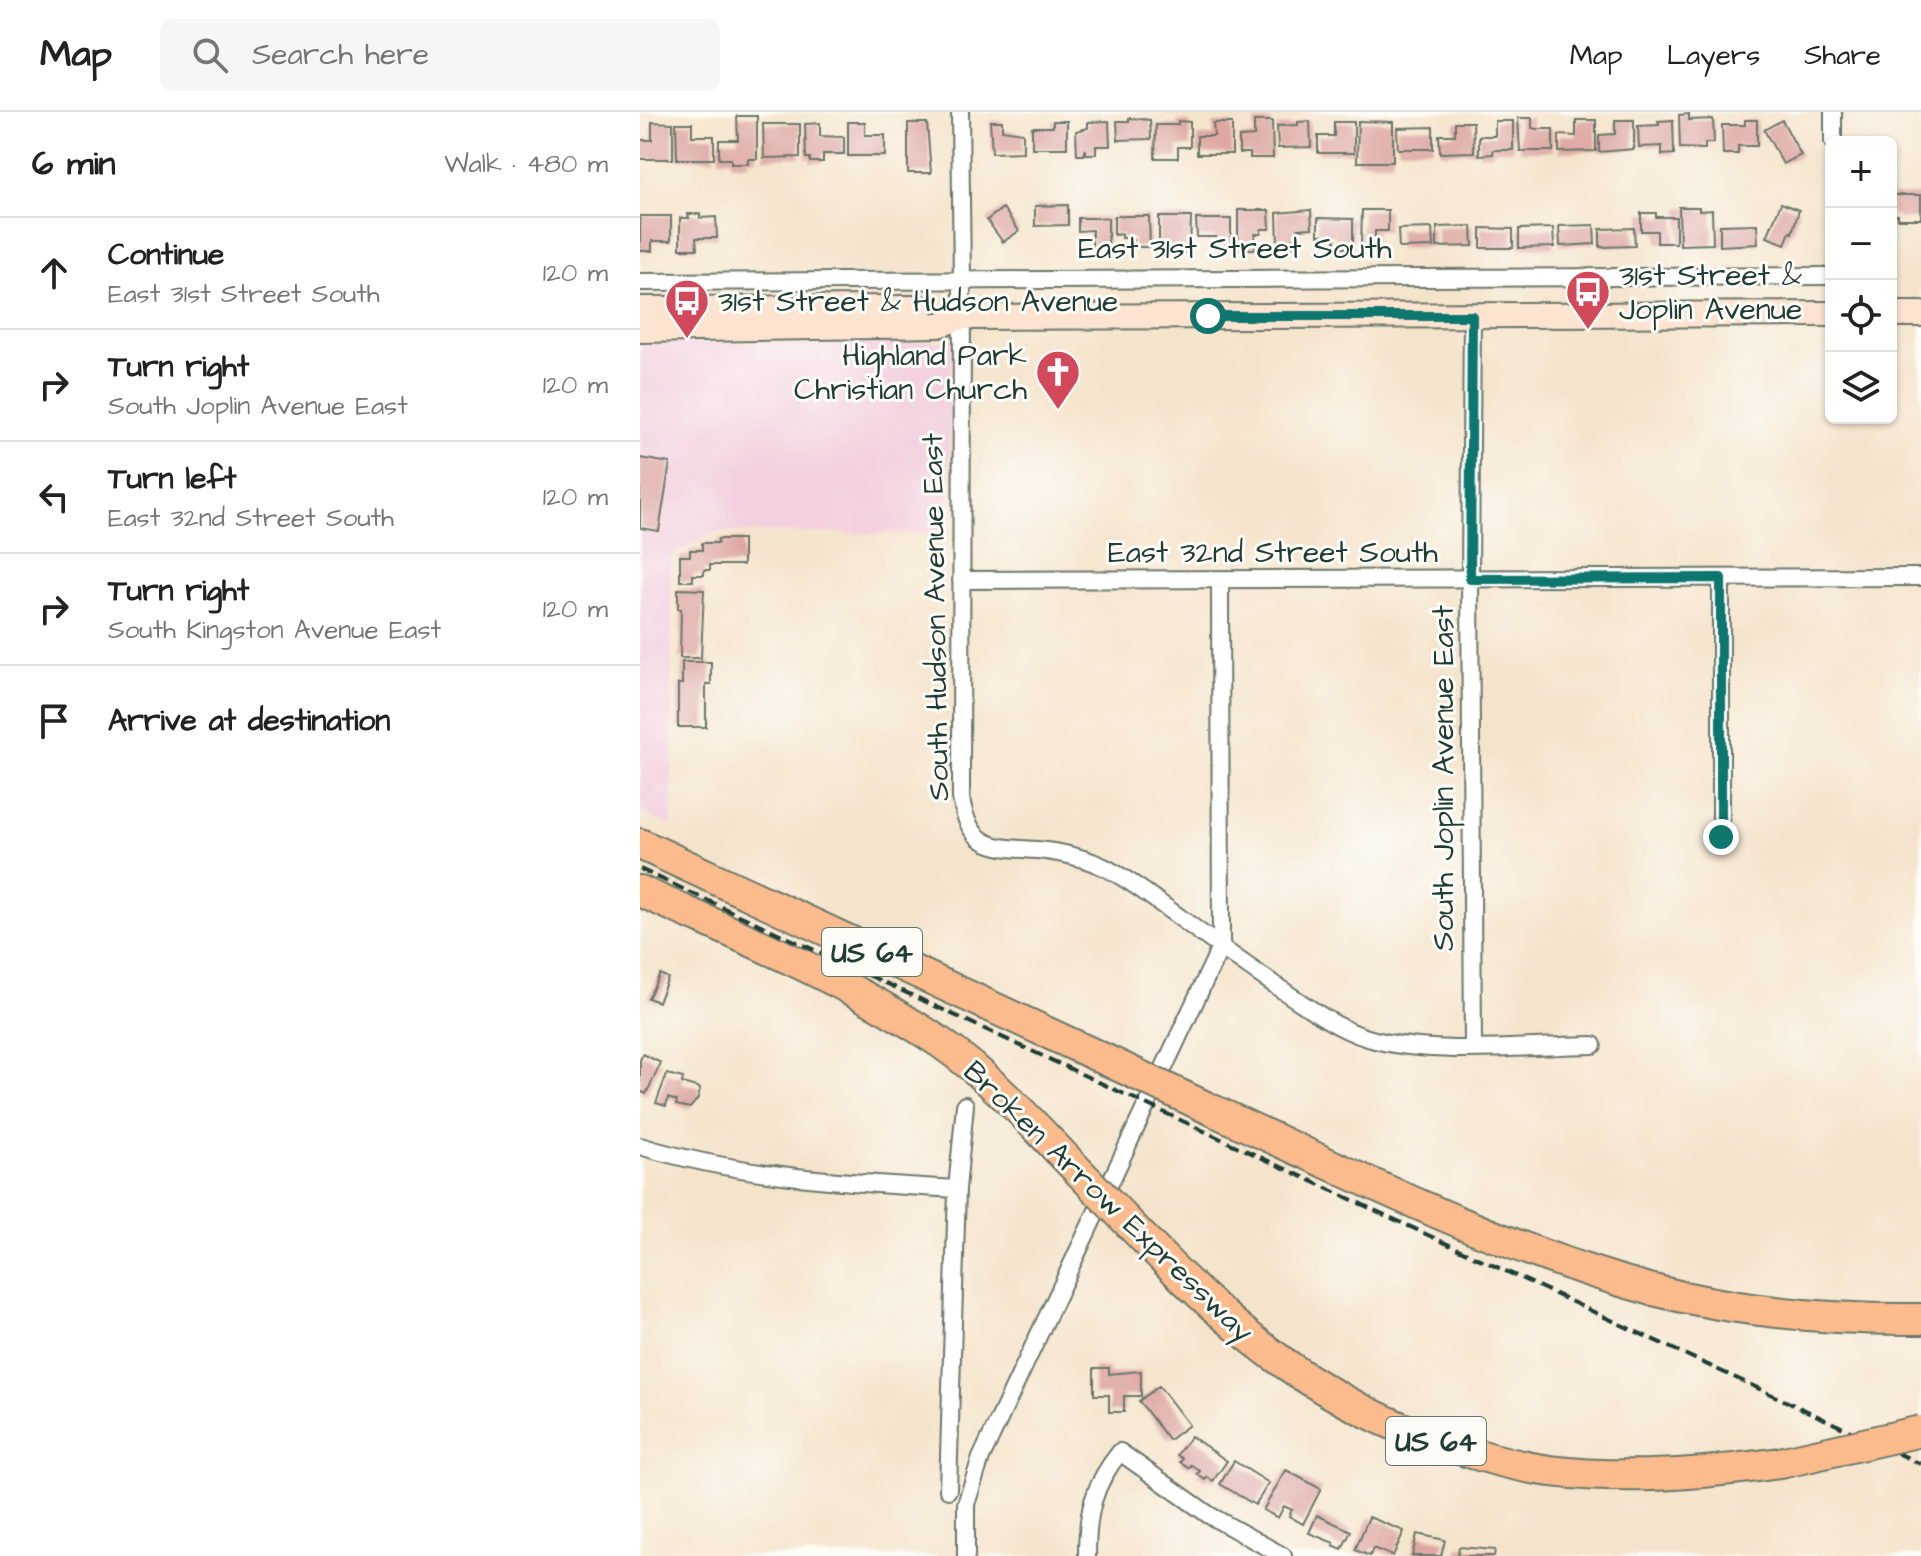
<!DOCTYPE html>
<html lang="en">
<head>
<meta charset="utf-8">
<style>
	:root { --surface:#fff; --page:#f6f6f6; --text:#222; --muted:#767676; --line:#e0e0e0 }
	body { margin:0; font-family:"Architects Daughter",sans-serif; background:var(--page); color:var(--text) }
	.controls { position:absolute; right:24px; top:24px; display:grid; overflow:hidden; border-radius:12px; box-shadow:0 2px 6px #0004 }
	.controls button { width:72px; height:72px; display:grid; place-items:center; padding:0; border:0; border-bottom:2px solid var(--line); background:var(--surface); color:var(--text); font:40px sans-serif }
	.stop { position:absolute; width:24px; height:24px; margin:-18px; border:6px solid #0f766e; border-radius:50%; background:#fff }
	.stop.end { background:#0f766e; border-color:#fff; box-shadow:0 2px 8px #0008 }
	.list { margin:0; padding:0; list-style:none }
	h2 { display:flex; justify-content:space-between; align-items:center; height:104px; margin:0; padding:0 32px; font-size:34px }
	h2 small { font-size:26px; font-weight:400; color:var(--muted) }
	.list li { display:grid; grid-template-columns:52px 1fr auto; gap:24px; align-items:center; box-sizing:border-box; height:112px; padding:0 32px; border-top:2px solid var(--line) }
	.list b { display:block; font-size:30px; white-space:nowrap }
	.list p { margin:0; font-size:26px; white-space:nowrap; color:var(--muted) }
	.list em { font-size:26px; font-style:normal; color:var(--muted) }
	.icon { flex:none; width:44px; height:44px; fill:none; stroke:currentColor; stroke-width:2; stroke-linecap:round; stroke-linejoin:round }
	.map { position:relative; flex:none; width:1281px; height:1444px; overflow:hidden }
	header { display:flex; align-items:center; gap:48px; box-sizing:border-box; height:112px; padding:0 40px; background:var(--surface); border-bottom:2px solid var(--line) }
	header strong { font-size:38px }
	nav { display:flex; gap:44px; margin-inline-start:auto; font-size:28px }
	.search { width:560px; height:72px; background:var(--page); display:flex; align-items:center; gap:20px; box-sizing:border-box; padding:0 28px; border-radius:12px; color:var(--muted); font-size:30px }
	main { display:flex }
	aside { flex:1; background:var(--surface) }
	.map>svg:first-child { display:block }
	.built { fill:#f3cfdf }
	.building { fill:#dea7a3 }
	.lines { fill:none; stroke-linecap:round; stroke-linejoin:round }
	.street-casing { stroke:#6a7769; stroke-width:20 }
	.secondary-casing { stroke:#6a7769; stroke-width:28 }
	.highway-casing { stroke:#6a7769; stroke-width:34 }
	.street { stroke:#fff; stroke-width:16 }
	.secondary { stroke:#fde4d1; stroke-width:24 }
	.highway { stroke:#fbbb8c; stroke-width:30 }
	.rail { stroke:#1f3d34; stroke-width:4; stroke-dasharray:12 6; stroke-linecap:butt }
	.highway-bridge-casing { stroke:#6a7769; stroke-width:34; stroke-linecap:butt }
	.highway-bridge { stroke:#fbbb8c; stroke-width:30 }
	.route { stroke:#0f766e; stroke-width:10 }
	.labels { text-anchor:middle; stroke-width:6; stroke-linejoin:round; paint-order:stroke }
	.shield { fill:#fdfcf7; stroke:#62766e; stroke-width:2 }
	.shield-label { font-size:28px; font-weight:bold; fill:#1f3d34 }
	.street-label { font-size:30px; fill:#1f3d34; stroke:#fdfcf7 }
	.poi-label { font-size:30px; fill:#1f3d34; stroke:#fdfcf7; text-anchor:start }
</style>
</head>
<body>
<header>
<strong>Map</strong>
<div class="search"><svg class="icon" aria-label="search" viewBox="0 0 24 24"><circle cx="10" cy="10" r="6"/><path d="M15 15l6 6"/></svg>Search here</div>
<nav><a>Map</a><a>Layers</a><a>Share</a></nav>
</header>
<main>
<aside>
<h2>6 min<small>Walk · 480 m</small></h2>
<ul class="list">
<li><svg class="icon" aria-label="ahead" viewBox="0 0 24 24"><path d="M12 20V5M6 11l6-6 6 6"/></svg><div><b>Continue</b><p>East 31st Street South</p></div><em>120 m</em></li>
<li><svg class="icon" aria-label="right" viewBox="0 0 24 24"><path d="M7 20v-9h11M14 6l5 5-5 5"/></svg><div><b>Turn right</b><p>South Joplin Avenue East</p></div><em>120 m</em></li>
<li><svg class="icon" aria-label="left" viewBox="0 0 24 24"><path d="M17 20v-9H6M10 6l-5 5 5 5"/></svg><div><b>Turn left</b><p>East 32nd Street South</p></div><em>120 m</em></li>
<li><svg class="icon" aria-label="right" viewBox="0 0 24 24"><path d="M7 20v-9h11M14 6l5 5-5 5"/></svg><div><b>Turn right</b><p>South Kingston Avenue East</p></div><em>120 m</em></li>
<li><svg class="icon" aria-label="arrive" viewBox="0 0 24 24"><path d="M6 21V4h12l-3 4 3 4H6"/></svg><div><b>Arrive at destination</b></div></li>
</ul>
</aside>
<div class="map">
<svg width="1281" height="1444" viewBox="0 0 1281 1444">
	<rect width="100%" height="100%" fill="#fdfcf7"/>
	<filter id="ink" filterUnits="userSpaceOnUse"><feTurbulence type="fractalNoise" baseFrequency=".0125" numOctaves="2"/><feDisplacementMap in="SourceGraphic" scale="16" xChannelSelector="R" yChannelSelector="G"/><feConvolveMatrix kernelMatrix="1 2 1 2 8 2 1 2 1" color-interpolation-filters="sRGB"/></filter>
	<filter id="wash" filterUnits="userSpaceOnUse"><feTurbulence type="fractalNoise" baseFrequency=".006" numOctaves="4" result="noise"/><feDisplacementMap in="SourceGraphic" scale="32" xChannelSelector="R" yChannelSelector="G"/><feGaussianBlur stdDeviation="1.8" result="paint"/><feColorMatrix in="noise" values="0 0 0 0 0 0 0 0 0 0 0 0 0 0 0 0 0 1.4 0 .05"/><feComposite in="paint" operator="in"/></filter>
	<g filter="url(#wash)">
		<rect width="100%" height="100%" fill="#f5e4cc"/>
		<path class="built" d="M312,230L308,422L75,420L31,444L32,715L0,699V231Z"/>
		<g id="blocks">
			<path class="building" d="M1049,2V8L1073,7L1074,31H1065V37L1040,36L1039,3Z
				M97,4H117V47H108V52H91V47H79V28H98Z
				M489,6L510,8L511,27L478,28L477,9H489Z
				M878,6H892V16L897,17H913V39H880Z
				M936,8H956V39L919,40V23L936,24Z
				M975,8H994V37L959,40V23L975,22Z
				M1033,8L1034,42L1022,43V34L999,35L998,14L1019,13L1018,9Z
				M1105,8H1117V34H1098V42H1083L1082,13H1105Z
				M1142,8L1161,43L1143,52L1124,18Z
				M350,9H362V18L383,21V40L352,41Z
				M413,9H427V36H392V15H413Z
				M469,9L470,34H456V42H446V37L444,43H437L436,19L448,16V10Z
				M538,9L550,10V35H538V46H515L516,13H538Z
				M614,9H632L633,46H610V41H599V25L614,24Z
				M670,9L671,35L638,36L637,14L658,13V10Z
				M718,9L753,10V50H717Z
				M855,9H873V38H853V42L839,43V24H855Z
				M12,10L33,11V47H0V28H12Z
				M208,10H225V23H245V44H208Z
				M694,10H714V41H678V24H694Z
				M815,10H833L834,40L800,41L799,23H815Z
				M36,11H52V24H74V47H37Z
				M180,11V24L204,25V42H183V50H170V46H166L165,12Z
				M268,11H287L291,61H268Z
				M573,11H592V42H557V24H574Z
				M123,12H160V45L124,46Z
				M793,15V37H758L757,16Z
				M1251,83H1281V107H1258V103H1251Z
				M1141,91L1159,98L1152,121L1150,120L1145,132L1127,125Z
				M428,93V113L395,114V94Z
				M1039,95H1059V99L1072,98L1073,132L1040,133Z
				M363,96L379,119L363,130L347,108Z
				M598,98H629L630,117H621V122H615V137H598Z
				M671,98L672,116L658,117V126H653V136H638L637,101Z
				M722,98H748V119H735V135H721Z
				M1001,101H1016V105H1036V131H1017V119H1001Z
				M48,102H60V106L76,105L77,126H56L57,137H40V106H49Z
				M0,104H31V129H12V139H0Z
				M474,104H509L510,135H493V126H482V122L474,123Z
				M519,105H551L550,141H533V136H519Z
				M438,106H468V136H452V118L438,119Z
				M678,106L713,107V136H695V123H678Z
				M556,107H591V136H576V125H557Z
				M1117,112L1118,132L1080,134V113Z
				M954,113L955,132L920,134L919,114Z
				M832,114L833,134L797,135V115Z
				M792,116L793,135L759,136L758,117Z
				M841,116L873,117V136H841Z
				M913,116L914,135L879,136V117Z
				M994,116L995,134L960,135V117Z
				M0,346L30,351L19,419L0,416Z
				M78,427H103V453H70V458H64V463H53V469H40V444H50V438H62V431H78Z
				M38,477L64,478L61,546H40L41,497H38Z
				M42,550H71V572H66V615H38V572H42Z
				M20,862L28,866L18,890L8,886Z
				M3,942L21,951L6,982L0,979V948Z
				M27,962L43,966L42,971L60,976L58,986L50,996L36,993L37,989L28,986L26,994L16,991Z
				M454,1256H469V1262L501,1259V1284H484V1300H469V1283H454Z
				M519,1274L549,1313L529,1328L499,1289Z
				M551,1324L587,1349L573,1369L567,1365L565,1368L557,1362L560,1359L551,1353L549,1356L540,1350L543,1347L537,1343Z
				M594,1349L629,1371L615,1393L580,1372Z
				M646,1358L681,1377L663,1412L649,1404L652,1398L644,1394L638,1406L623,1398Z
				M677,1403L711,1419L702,1437L693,1433L694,1431L669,1421Z
				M729,1405L764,1419L753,1444L733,1436L730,1444L715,1438Z
				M777,1422L805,1428L801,1444H772Z
				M819,1435L855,1438L854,1444H817Z"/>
		</g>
	</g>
	<g filter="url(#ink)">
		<use href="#blocks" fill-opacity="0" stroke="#6a7769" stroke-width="2"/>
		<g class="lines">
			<g class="street-casing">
				<path id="street" d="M320,0L322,168L321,686C330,743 361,734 406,739C429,742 455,749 475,761C497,773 515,788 535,802C574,831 614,859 654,886C680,903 705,921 735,928C799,944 886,934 953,933
					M1193,0V30
					M0,170L1191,164
					M832,204L830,467L833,935
					M1081,466V725
					M321,468L1281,465
					M0,1034C103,1065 209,1071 317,1077
					M308,1378L317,1077L325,993
					M326,1444V1392L341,1346L581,834L580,468
					M447,1444C447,1401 453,1373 480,1340L569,1403L643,1444"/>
			</g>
			<g class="secondary-casing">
				<path id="secondary" d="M0,197L281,196
					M1251,202H1281
					M0,218L299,213L322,205L1191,202"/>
			</g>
			<g class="highway-casing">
				<path id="highway" d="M0,732L464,947
					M0,779C101,825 208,868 301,931C344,961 382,1000 418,1038
					M570,997C714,1063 856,1135 1009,1177C1098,1200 1190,1208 1281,1207
					M511,1134C599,1225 683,1291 804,1332C839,1344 874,1354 910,1359C987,1368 1063,1362 1140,1351"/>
			</g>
			<use href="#street" class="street"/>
			<use href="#secondary" class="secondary"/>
			<use href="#highway" class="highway"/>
			<path class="rail" d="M0,757L1281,1352"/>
			<g class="highway-bridge-casing">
				<path id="highway-bridge" d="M464,947L570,997
					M418,1038L511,1134
					M1140,1351L1281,1319"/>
			</g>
			<use href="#highway-bridge" class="highway-bridge"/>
		</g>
	</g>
	<g class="lines" filter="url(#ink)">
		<path class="route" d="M568,204H832L830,467L1081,466V725"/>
	</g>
	<defs>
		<g id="bus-pin" transform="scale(2.3)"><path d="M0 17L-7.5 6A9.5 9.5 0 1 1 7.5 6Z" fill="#d1495b" stroke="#fdfcf7"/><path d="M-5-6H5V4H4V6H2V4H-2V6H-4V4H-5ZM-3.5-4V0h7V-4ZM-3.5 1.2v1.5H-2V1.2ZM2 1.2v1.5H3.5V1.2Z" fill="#fff"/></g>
		<g id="church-pin" transform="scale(2.3)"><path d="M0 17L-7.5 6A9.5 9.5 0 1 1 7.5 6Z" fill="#d1495b" stroke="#fdfcf7"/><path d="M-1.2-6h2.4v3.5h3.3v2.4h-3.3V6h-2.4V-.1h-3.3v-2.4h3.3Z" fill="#fff"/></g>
	</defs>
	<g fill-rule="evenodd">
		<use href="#bus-pin" x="948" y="180"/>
		<use href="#bus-pin" x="47" y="189"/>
		<use href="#church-pin" x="418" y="260"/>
	</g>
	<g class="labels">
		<g class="shield">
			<rect x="182" y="816" width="100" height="48" rx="6"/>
			<rect x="746" y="1305" width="100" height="48" rx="6"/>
		</g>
		<g class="shield-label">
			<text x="232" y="850">US 64</text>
			<text x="796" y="1339">US 64</text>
		</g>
		<g class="street-label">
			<text x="595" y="146">East 31st Street South</text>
			<text x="633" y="450">East 32nd Street South</text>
			<text transform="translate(295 505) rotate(-91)" y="10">South Hudson Avenue East</text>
			<text transform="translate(803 666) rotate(-90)" y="10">South Joplin Avenue East</text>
			<text transform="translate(469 1089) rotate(44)" y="10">Broken Arrow Expressway</text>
		</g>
		<g class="poi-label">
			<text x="979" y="173">31st Street &amp;<tspan x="979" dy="34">Joplin Avenue</tspan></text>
			<text x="78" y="199">31st Street &amp; Hudson Avenue</text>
			<text x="387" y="253" text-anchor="end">Highland Park<tspan x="387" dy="34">Christian Church</tspan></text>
		</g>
	</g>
</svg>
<div class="controls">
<button>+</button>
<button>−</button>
<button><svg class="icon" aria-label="locate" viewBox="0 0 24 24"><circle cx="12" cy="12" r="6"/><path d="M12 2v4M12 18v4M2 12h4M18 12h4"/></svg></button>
<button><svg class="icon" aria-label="layers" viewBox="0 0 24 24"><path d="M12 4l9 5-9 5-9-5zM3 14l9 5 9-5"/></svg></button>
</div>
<div class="stop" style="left:568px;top:204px"></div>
<div class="stop end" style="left:1081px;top:725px"></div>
</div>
</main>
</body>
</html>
